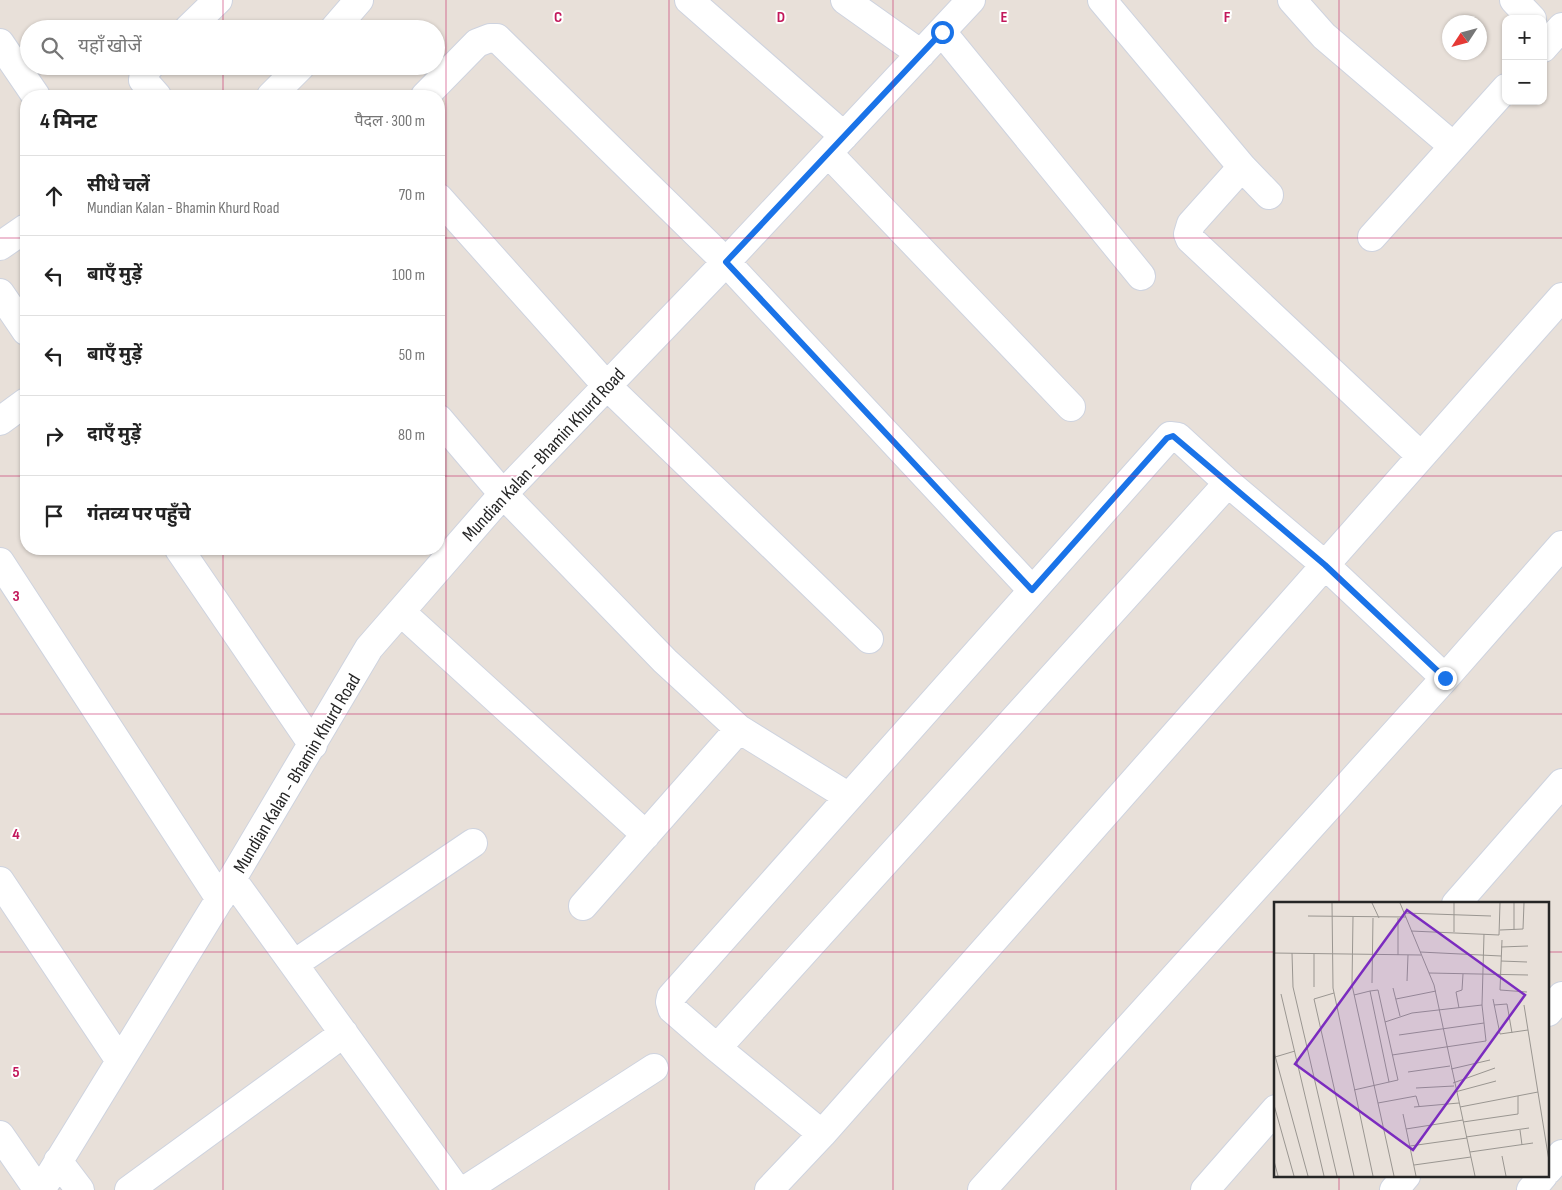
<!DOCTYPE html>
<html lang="hi">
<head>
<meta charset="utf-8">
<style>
	:root { --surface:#fff; --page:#f6f6f6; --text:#222; --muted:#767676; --line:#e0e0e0 }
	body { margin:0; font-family:"Sofia Sans Condensed","Noto Sans Devanagari",sans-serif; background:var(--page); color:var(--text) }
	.controls { position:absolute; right:15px; top:15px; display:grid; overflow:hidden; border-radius:10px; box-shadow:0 1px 4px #0004 }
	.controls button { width:45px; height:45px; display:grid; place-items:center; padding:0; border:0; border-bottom:1px solid var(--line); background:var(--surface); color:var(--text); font:25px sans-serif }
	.compass { position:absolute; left:1442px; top:15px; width:45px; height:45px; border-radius:50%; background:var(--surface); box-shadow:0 1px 4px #0004; rotate:234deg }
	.stop { position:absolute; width:15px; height:15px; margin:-11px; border:4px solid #1a73e8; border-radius:50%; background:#fff }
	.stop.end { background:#1a73e8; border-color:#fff; box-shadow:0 1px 5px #0008 }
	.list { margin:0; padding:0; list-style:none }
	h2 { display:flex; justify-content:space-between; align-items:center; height:65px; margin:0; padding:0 20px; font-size:21px }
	h2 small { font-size:16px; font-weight:400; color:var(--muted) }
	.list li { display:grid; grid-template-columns:32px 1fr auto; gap:15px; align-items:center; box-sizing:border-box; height:80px; padding:0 20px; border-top:1px solid var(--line) }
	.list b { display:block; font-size:19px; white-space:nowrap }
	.list p { margin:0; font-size:16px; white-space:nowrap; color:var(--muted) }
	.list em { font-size:16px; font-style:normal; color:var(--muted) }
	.icon { flex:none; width:28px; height:28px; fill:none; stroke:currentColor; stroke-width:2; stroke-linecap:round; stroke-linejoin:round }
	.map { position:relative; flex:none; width:1562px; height:1190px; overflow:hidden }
	.search { position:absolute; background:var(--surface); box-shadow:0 1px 4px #0004; left:20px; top:20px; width:425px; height:55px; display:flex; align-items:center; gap:12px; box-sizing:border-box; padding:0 18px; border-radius:28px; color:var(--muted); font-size:19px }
	.panel { position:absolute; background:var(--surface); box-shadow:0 1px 4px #0004; left:20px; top:90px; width:425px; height:465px; border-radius:20px }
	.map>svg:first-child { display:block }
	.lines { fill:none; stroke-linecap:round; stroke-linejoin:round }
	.minor-casing { stroke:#ced3df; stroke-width:30 }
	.minor { stroke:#fff; stroke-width:28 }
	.route { stroke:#1a73e8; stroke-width:6 }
	.grid { fill:none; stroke:#c2185b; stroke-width:1; stroke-opacity:0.55 }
	.labels { text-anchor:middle; stroke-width:4; stroke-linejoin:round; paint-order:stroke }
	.street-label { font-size:19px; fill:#262626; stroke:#fff }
	.inset-road { fill:none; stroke:#9a9691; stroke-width:1 }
	.view { fill:#7b2cbf; fill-opacity:0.15; stroke:#7b2cbf; stroke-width:2.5 }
	.inset-edge { fill:none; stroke:#262626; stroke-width:2.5 }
	.grid-label { font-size:16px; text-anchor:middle; font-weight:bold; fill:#c2185b; stroke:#fff; stroke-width:4; stroke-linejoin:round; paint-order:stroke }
</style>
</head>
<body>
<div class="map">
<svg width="1562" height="1190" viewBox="0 0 1562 1190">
	<rect width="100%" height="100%" fill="#e8e0d9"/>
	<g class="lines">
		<g class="minor-casing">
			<path id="minor" d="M689,0L844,136
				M845,0L921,54
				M1102,0L1242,167L1269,195
				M1292,0L1324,36L1453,146
				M1514,0L1532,19
				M188,29L218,0
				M334,29L359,0
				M942,32L1141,276
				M0,43L36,96
				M1543,48L1562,27
				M150,66L144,73L143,80L157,96
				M271,96L301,66
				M425,96L477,43L490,38H497L726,262L1032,590
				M828,153L1071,407
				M1242,167L1191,224L1188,234L1190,239L1421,456
				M439,198L606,385L869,639
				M1372,237L1506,88
				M0,246L26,228
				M0,293L26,331
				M439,419L503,494L665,661L739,729L849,797
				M0,421L26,402
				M179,549L313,745
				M0,562L220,899
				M401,612L646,835
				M232,879L457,1190
				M0,881L120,1061
				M1456,904L1562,783
				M583,906L739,729
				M294,964L473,843
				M1548,1012L1562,996
				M717,1048L672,1009L670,1002L671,997L1170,436L1178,437L1228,483L1325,565L1445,678
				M822,1134L717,1048L1228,483
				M0,1135L38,1190
				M58,1161L80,1190
				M1548,1170L1562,1154
				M41,1190L232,879L369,648L503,494L726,262L971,0
				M129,1190L344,1033
				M465,1190L654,1068
				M769,1190L822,1134L1562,297
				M982,1190L1445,678L1562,545
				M1205,1190L1276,1109
				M1394,1190L1406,1176
				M1531,1190L1543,1176"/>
		</g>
		<use href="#minor" class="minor"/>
	</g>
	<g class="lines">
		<path class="route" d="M942,32L726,262L1032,590L1167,438L1173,436L1325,565L1445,678"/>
	</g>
	<path class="grid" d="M223,0V29M446,0V1190M669,0V1190M893,0V1190M1116,0V1190M1339,0V904M223,66V96M0,238H26M439,238H1562M0,476H26M439,476H1562M223,549V1190M0,714H1562M0,952H1276M1548,952H1562M1339,1176V1190"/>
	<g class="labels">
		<g class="street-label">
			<text transform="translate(543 454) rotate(-47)" y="7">Mundian Kalan - Bhamin Khurd Road</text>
			<text transform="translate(296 773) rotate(-59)" y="7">Mundian Kalan - Bhamin Khurd Road</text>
		</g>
	</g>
	<g transform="translate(1274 902)">
		<rect width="275" height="275" fill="#e8e0d9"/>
		<path class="inset-road" d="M58,1L59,86L99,274M98,1L105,16M126,1L160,83L201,274M180,1V30M240,1V28M130,11L217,14M34,14L132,15M79,15L78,83L120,274M124,16V53M226,28L249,27L250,1M137,29L225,33L226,1M228,38L226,88L253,90M227,45L254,44M146,50L227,54M0,51L147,53M18,51L19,85L63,274M227,59L253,60M155,71L254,73M133,79L134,53M98,81L99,16M40,85V52M119,86L126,114M60,91L40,97L80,274M7,92L50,274M80,93L96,89L115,180M122,97L162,89M219,97L226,132L254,128M220,103L233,102L238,131M250,103L275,259M185,106L182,90L188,88L189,72M111,120L138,111L208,103M125,133L210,121M0,150L34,274M118,153L212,139L208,103L210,32M1,155L21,149M177,167L216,158M134,170L176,164M179,181L221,166M142,186L180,184M80,188L124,178L104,88L96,89M181,190L222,179M104,201L142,194L145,204M0,203L20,274M140,205L185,201M186,205L264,190M129,212L142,274M189,220L244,212V194M132,227L189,218M246,228L248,243M192,235L255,226M136,244L193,236M196,250L259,241M228,254L232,274M0,259L4,274M140,263L197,255"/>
		<path class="view" d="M133,8L251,93L139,248L21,162Z"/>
		<rect width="275" height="275" class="inset-edge"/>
	</g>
	<g class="grid-label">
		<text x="558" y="22">C</text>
		<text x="781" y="22">D</text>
		<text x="1004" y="22">E</text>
		<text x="1227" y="22">F</text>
		<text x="16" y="601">3</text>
		<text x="16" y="839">4</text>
		<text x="16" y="1077">5</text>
	</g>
</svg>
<div class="controls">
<button>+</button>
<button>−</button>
</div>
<svg class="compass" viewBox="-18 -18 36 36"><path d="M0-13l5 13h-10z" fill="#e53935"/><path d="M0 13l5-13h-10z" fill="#767676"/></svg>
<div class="stop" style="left:942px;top:32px"></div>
<div class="stop end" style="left:1445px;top:678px"></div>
<div class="search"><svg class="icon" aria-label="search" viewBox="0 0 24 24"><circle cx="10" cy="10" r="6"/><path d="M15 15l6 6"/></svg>यहाँ खोजें</div>
<section class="panel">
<h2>4 मिनट<small>पैदल · 300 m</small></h2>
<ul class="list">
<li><svg class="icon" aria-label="ahead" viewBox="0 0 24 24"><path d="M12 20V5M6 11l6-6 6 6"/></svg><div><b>सीधे चलें</b><p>Mundian Kalan - Bhamin Khurd Road</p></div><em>70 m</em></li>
<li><svg class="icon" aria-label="left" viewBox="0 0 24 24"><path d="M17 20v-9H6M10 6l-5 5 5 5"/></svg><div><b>बाएँ मुड़ें</b></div><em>100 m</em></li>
<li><svg class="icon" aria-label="left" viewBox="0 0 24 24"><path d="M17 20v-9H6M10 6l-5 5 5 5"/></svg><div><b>बाएँ मुड़ें</b></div><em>50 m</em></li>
<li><svg class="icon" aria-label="right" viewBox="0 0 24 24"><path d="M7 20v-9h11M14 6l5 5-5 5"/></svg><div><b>दाएँ मुड़ें</b></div><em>80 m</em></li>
<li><svg class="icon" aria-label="arrive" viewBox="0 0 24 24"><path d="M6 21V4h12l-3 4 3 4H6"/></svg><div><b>गंतव्य पर पहुँचे</b></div></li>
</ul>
</section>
</div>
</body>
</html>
